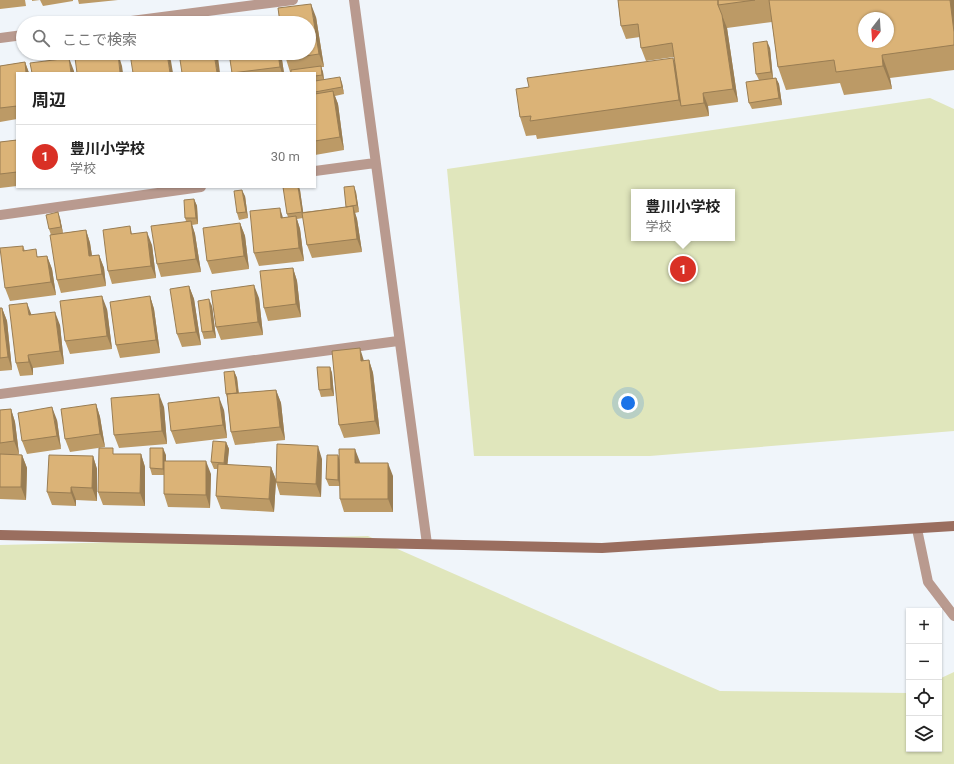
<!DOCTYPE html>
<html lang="ja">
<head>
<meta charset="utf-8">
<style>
	:root { --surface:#fff; --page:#f6f6f6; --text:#222; --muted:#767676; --line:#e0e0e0; --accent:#d93025 }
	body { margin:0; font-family:Roboto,"Noto Sans JP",sans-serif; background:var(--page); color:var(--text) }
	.controls { position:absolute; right:12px; bottom:12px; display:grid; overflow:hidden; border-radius:0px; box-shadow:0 1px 3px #0004 }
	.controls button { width:36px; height:36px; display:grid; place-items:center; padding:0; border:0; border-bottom:1px solid var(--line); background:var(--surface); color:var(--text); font:20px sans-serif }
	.compass { position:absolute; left:858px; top:12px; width:36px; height:36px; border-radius:50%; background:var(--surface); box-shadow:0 1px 3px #0004; rotate:197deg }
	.you { position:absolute; left:628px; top:403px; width:14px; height:14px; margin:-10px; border:3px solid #fff; border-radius:50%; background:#1a73e8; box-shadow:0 0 0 6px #1a73e833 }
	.badge { display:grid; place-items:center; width:26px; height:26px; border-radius:50%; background:var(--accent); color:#fff; font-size:13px; font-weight:700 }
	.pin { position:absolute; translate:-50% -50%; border:2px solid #fff; box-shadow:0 1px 4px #0006 }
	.popup { position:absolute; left:631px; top:189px; width:104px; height:52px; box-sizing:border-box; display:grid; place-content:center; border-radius:0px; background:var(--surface); filter:drop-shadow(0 1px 3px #0005); font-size:13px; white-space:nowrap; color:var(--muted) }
	.popup b { font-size:15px; color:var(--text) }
	.popup::after { content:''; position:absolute; left:50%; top:100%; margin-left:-8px; border:8px solid transparent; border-top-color:var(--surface) }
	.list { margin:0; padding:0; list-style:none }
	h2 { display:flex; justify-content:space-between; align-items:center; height:52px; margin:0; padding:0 16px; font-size:17px }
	h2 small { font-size:13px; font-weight:400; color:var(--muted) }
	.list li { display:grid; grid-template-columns:26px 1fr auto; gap:12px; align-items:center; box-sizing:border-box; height:64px; padding:0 16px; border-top:1px solid var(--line) }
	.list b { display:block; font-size:15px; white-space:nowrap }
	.list p { margin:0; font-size:13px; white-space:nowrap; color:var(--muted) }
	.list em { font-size:13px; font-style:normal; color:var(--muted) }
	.icon { flex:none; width:22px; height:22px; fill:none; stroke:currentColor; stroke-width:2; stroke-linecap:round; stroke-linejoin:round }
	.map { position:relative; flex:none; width:954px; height:764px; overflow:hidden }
	.search { position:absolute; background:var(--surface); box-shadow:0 1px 3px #0004; left:16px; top:16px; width:300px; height:44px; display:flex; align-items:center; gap:10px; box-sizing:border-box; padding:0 14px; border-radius:22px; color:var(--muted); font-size:15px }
	.panel { position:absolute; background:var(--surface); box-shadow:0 1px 3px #0004; left:16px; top:72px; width:300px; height:116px; border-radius:0px }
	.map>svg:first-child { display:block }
	.green { fill:#e0e6bc; fill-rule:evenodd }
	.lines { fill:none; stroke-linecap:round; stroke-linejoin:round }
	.lane { stroke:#b99a8f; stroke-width:10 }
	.street { stroke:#b99a8f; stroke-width:10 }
	.secondary { stroke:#9a6e5f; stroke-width:10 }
	.wall { fill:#bc9a66 }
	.shaded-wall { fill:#997d53 }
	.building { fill:#dbb377; stroke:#997d53; fill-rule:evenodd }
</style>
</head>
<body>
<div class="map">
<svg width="954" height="764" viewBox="0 0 954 764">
	<rect width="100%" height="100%" fill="#f0f5fa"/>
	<path class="green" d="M930,98L954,109V431L650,456H474L447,169ZM634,192H732V238H634Z
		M368,536L720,691L909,693V749H939V679L954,672V764H0V545Z"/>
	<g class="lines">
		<path class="lane" d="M917,529L928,582L954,616"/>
		<path class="street" d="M354,0L427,544
			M116,23L293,0
			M0,38L23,35
			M315,171L375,163
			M0,215L201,187
			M0,394L398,341"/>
		<path class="secondary" d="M0,535L602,548L954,526"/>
	</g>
	<path class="wall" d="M0,0H25L26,6L0,9Z
		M32,0H73V1L43,6L40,0L32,1Z
		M78,0H118L79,4Z
		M618,0H954V70L890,78L892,89L844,95L840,83L786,90L778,67L772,22L727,28L738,102L708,106L709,116L537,139L536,135L526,136L520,117L675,65L674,57L646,61L641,48L640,37L626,39L621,26Z
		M316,17L324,67H321L323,72L324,79L342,83L344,94L335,96L338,104L344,150L315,155V73L290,72L286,59Z
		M770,48L773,78H776L779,84L782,105L752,109L749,103L759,80L756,74Z
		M76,53H88L89,56L122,66L77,57Z
		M229,53H281L284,73H232Z
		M25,62L29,73H17V119L0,122V66Z
		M17,140V186L0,188V142Z
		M300,190L303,212L346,207L356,192L359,212L355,213L357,219L362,252L312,258L307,245L303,218L297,219L300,229L304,261L259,266L254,253L283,218L288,217L287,214Z
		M245,196L248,218L239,220L237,213Z
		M194,199L197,206L198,224L192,225L195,234L201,272L161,277L157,264L186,221L185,218Z
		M60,218L63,233L86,230L90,243L92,256L99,255L104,268L106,286L61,293L57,280L51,235L49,229Z
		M240,223L245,236L249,269L212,274L207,261Z
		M130,226L132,234L152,245L156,278L112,284L108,271Z
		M23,246L25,251L39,257L47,256L52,269L56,295L10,301L5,288Z
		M293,268L297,281L301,317L268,321L264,308Z
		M189,286L194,299L201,345L182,347L177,334Z
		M150,296L154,309L160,353L120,358L116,345Z
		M259,298L263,335L221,340L216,327Z
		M212,306L216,338L204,339L202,332Z
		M0,308H2L7,321L12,370L0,371Z
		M107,309L112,349L70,354L65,341Z
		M32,315L60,325L64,364L33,368V375L20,376L16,363Z
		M369,360L373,373L380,434L344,438L339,425Z
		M330,367L332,373L334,396L321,397L319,390Z
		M234,371L237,378L239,393L276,390L281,403L285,440L235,445L231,432L227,397L226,394Z
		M96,404L100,417L105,447L70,452L65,439Z
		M164,407L167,444L119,448L114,435Z
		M11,409L15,422L19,454H16L22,455L27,468L26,500L0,499V410Z
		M224,410L227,438L176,444L171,431Z
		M57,420L61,449L27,454L22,441Z
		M226,442L229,449L227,465L271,467L276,480L274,512L221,509L216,496L217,469H214L211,462Z
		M141,454L145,467V506L103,505L98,492Z
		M166,455V461L211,474L210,508L168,507L164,494V475H152L150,468Z
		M338,455L339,459L360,462V463L393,476V512H344L340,499V486H329L326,479Z
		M93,456L97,469V501L76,500V506L52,505L47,492Z
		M322,459L321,497L280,495L276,482Z"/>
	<path class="shaded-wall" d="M950,0H954V32Z
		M311,4L316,17L324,67L319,54Z
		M722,15L727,28L738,102L733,89Z
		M767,41L770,48L773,79L771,72Z
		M118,53L122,66L123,73H120Z
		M167,53H168L171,61L173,73H170Z
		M214,53H216L218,57L220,73H217Z
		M278,53H281L284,73H282L280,67Z
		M882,55L890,78L892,89L883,66Z
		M69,58L74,71V73H71Z
		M673,58L680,76L681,106L679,100Z
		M25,62L29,73H26Z
		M321,66L323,72L324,81L322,75Z
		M340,77L342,83L344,94L342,87Z
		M776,78L779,84L782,105L779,98Z
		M333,91L338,104L344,150L340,137Z
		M703,93L708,106L709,116L704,103Z
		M354,186L356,192L359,212L357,205Z
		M298,187H299L300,190L304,218L302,212Z
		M242,190L245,196L248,218L246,212Z
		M194,199L197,206L198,224L196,218Z
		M353,206L357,219L362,252L357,239Z
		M280,208L284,221L281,218Z
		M58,212L60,218L63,233L61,227Z
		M296,216L300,229L304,261L299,248Z
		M191,221L195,234L201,272L196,259Z
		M240,223L245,236L249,269L244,256Z
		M86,230L90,243L94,269L89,256Z
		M147,232L152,245L156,278L151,266Z
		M99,255L104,268L106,286L102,274Z
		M47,256L52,269L56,295L51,282Z
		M293,268L297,281L301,317L296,304Z
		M254,285L259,298L263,335L258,322Z
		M189,286L194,299L201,345L196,332Z
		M102,296L107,309L112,349L107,336Z
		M150,296L154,309L160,353L156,340Z
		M209,299L212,306L216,338L213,331Z
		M27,303L32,316L29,315Z
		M2,308L7,321L12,370L8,357Z
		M55,312L60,325L64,364L60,351Z
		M360,348L364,361H361Z
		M28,355L33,368V375L29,362Z
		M369,360L373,373L380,434L375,421Z
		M330,367L332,373L334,396L331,389Z
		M234,371L237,378L239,399L237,393Z
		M276,390L281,403L285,440L280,427Z
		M159,394L164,407L167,444L162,431Z
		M219,397L224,410L227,438L223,425Z
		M96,404L100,417L105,447L100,434Z
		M52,407L57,420L61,449L57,436Z
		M11,409L15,422L19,454L14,441Z
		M226,442L229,449L227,470L224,463Z
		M318,446L322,459L321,497L316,484Z
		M163,448L166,455V475L163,469Z
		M355,449L360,462V476L355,463Z
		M141,454L145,467V506L140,493Z
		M22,455L27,468L26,500L21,487Z
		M338,455L340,462V486L338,480Z
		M93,456L97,469V501L92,488Z
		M206,461L211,474L210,508L206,495Z
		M388,463L393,476V512L388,499Z
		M271,467L276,480L274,512L269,499Z
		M71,487L76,500V506L71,493Z"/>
	<path class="building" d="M618,0H718V5L722,15L733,89L703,93L704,103L681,106L672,43L641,48L638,24L621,26Z
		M718,0H755L718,5Z
		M769,0H950L954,32V45L882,55L883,66L836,72L834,60L778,67ZM864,18H888V42H864Z
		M311,4L319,54L286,59L285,53H309V23H280L278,8Z
		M186,22V23H177Z
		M767,41L771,72L756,74L753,43Z
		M76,53H87V55L77,56Z
		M118,53L120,73H77L75,58Z
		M134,53H167L170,73H133L130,54Z
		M179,53H214L217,73H182Z
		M229,53H278L280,67L232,73Z
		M69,58L71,73H32L30,63Z
		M673,58L679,100L530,121L531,116L520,117L516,89L529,87L527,78Z
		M25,62L26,73H17V106L0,108V66Z
		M321,66L322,75L315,76V73H291V70Z
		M340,77L342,87L315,92V81Z
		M776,78L779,98L749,103L746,82Z
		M333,91L340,137L315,141V94Z
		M17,140V172L0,174V142Z
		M354,186L357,205L346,207L344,187Z
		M283,187H298L302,212L287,214Z
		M242,190L246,212L237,213L234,191Z
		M194,199L196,218H185L184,200Z
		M353,206L357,239L307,245L302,213Z
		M280,208L281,218L296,216L299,248L254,253L250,211Z
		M58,212L61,227L49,229L46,215Z
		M191,221L196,259L157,264L151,226Z
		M240,223L244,256L207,261L203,228Z
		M130,226L131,234L147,232L151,266L108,271L103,230Z
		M86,230L89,256L99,255L102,274L57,280L50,235Z
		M23,246V251L36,249L37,257L47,256L51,282L5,288L0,248Z
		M293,268L296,304L264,308L260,271Z
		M254,285L258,322L216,327L211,291Z
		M189,286L196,332L177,334L170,289Z
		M102,296L107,336L65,341L60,301Z
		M150,296L156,340L116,345L110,302Z
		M209,299L213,331L202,332L198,301Z
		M27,303L29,315L55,312L60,351L28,355L29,362L16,363L9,305Z
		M0,308H2L8,357L0,358Z
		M360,348L361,361L369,360L375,421L339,425L332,351Z
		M317,367H330L331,389L319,390Z
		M234,371L237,393L226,394L224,372Z
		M276,390L280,427L231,432L227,394Z
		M159,394L162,431L114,435L111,398Z
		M219,397L223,425L171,431L168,403Z
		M96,404L100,434L65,439L61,409Z
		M52,407L57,436L22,441L18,413Z
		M11,409L14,441L0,443V410Z
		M213,441L226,442L224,463L211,462Z
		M277,444L318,446L316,484L276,482Z
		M99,448H113V454H141L140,493L98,492Z
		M150,448H163V469L150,468Z
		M339,449H355V463H388V499H340Z
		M0,454L22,455L21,487H0Z
		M49,455L93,456L92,488L71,487V493L47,492Z
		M327,455H338V480L326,479Z
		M164,461H206V495L164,494Z
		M218,464L271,467L269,499L216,496Z"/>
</svg>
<div class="controls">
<button>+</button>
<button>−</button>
<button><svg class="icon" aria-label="locate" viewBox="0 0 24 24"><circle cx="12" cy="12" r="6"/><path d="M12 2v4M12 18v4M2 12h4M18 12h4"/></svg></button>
<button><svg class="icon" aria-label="layers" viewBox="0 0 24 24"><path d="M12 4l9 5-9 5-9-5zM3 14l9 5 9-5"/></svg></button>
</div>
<svg class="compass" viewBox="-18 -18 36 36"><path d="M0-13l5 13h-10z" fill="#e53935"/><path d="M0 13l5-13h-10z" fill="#767676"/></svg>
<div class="you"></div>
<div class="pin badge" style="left:683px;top:269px">1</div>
<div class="popup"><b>豊川小学校</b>学校</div>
<div class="search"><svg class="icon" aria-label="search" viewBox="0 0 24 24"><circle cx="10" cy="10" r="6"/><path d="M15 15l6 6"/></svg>ここで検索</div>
<section class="panel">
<h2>周辺<small></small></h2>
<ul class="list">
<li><span class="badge">1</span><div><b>豊川小学校</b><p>学校</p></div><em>30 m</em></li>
</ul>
</section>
</div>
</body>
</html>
